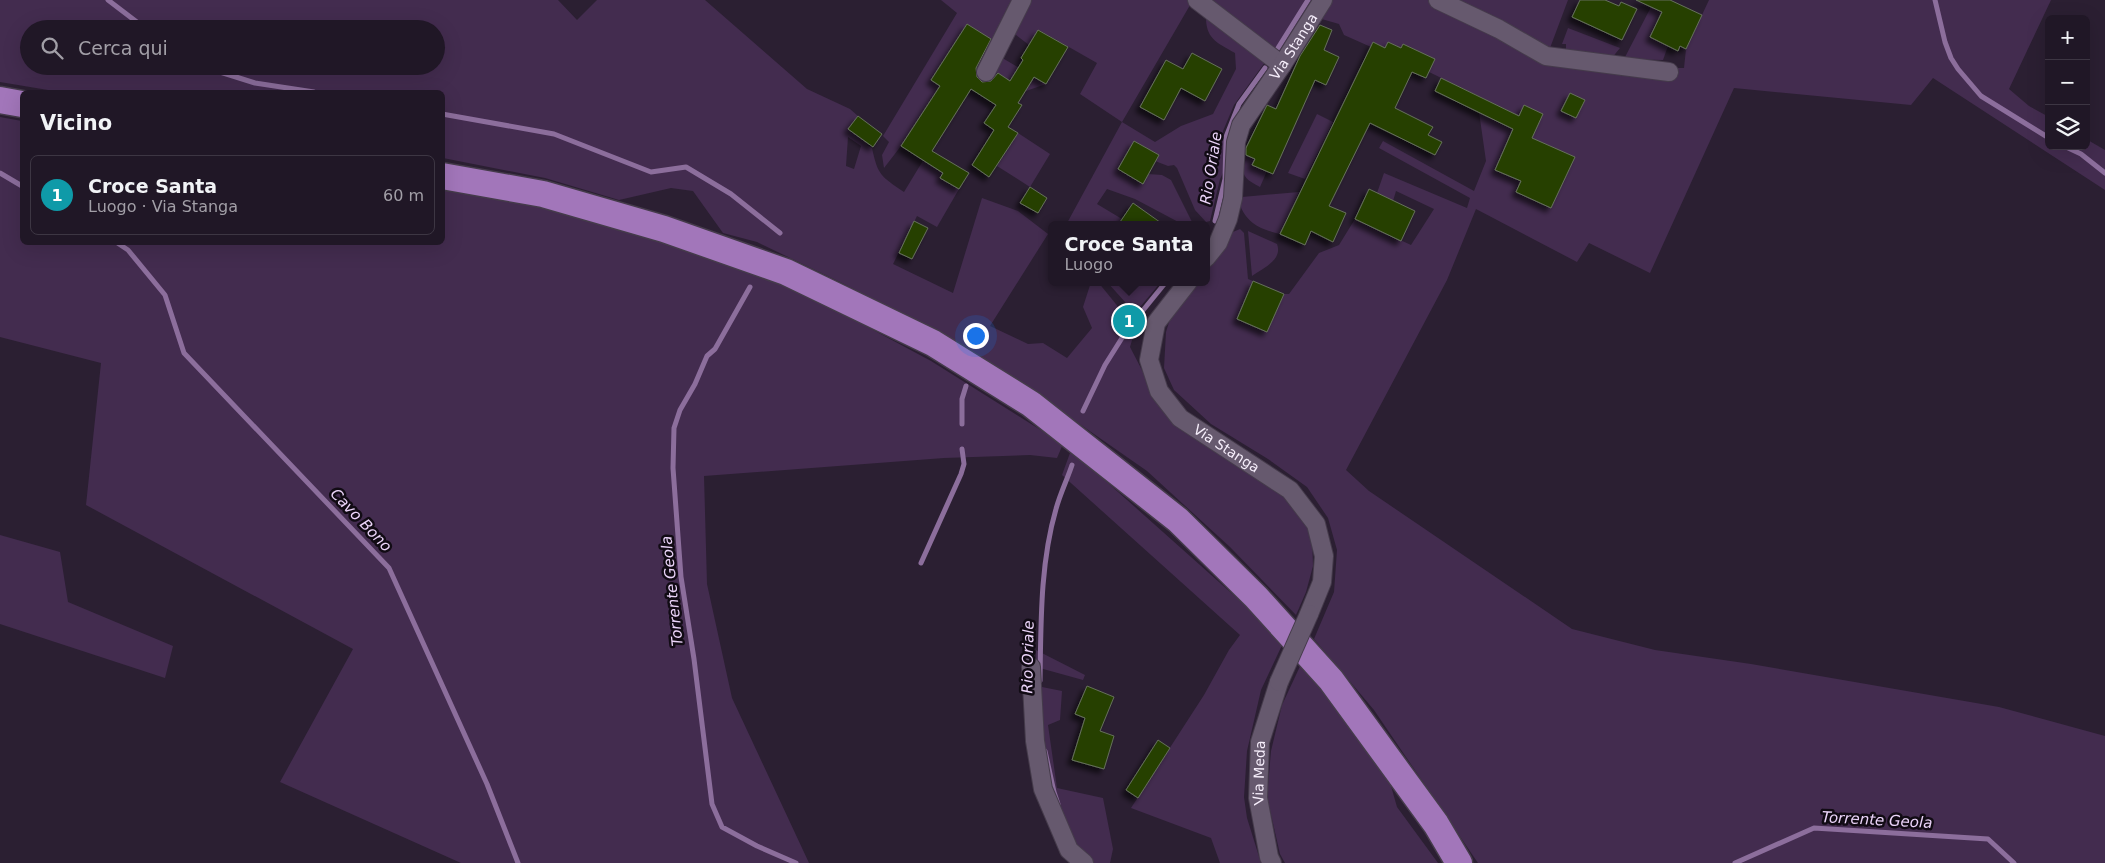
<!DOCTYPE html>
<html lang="it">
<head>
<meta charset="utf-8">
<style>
	:root { --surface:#201726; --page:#2d2432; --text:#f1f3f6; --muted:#a29fa7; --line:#3d3643; --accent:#2563eb }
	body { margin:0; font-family:"DejaVu Sans",sans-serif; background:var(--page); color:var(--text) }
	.controls { position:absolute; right:15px; top:15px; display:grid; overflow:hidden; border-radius:8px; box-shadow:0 5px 20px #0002 }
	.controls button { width:45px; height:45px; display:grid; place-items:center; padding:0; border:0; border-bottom:1px solid var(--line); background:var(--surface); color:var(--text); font:25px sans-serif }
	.you { position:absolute; left:975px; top:335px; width:18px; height:18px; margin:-12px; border:4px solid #fff; border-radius:50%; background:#1a73e8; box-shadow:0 0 0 8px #1a73e833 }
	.badge { display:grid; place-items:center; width:32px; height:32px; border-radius:50%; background:var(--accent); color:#fff; font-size:16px; font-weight:700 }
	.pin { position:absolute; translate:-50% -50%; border:2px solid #fff; box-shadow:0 1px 5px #0006 }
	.popup { position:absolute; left:1048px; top:221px; width:162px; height:65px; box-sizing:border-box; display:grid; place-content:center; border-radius:8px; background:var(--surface); filter:drop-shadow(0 1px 4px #0005); font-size:16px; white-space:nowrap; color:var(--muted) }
	.popup b { font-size:19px; color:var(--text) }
	.popup::after { content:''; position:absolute; left:50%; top:100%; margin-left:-10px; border:10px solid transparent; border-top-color:var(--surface) }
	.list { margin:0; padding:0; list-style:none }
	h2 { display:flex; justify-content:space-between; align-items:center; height:65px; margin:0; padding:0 20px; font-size:21px }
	h2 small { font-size:16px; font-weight:400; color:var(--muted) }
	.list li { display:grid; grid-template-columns:32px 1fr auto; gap:15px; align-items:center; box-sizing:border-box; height:80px; margin:0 10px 10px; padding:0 10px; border:1px solid var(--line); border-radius:8px }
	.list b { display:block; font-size:19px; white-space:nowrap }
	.list p { margin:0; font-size:16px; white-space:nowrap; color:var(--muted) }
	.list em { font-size:16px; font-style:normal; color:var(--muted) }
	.icon { flex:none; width:28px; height:28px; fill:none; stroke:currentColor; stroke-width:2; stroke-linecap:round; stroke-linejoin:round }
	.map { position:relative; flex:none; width:2105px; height:863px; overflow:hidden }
	.search { position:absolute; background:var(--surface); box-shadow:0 5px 20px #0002; left:20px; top:20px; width:425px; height:55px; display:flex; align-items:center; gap:12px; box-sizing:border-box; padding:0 18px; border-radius:28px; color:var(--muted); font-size:19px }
	.panel { position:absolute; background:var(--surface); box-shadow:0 5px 20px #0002; left:20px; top:90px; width:425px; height:155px; border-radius:8px }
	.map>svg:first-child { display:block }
	.green { fill:#432c4f; fill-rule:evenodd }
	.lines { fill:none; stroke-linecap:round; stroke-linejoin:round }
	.stream { stroke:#8c6e9c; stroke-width:5 }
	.building { fill:#273f05; stroke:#65715a; filter:url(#shadow) }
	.minor-casing { stroke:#453b4b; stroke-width:20 }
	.highway-casing { stroke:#453b4b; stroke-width:29 }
	.minor { stroke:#66596e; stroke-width:18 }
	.highway { stroke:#a276ba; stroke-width:26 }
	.minor-bridge-casing { stroke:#453b4b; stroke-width:20; stroke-linecap:butt }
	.minor-bridge { stroke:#66596e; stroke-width:18 }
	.labels { text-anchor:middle; stroke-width:5; stroke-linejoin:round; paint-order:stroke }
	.street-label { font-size:14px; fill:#f6eefb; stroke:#110b14 }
	.water-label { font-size:15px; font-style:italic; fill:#ebd4f9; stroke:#110b14 }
</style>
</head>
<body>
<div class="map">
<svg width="2105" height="863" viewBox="0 0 2105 863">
	<defs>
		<filter id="shadow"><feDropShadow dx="-4.5" dy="4.5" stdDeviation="2.5" flood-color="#0009"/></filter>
	</defs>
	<rect width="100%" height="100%" fill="#2b1f32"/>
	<path class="green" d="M0,0H558L577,20L597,0H705L807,89L850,109L858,116L849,129L868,143L867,145L872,148C878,176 881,176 904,192L924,159L944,171L940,178L959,189L937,227L917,216L893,264L953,293L982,198L1018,211L1048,234L990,326L1028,344L1043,343L1067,358L1092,328L1083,307L1091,282H1098L1124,314L1120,322L1135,330L1130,347L1145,376L1152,398L1169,415L1288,494L1307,522L1312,537L1313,566L1306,592L1296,615L1230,547L1147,471L1025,386L934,330L842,283L757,242L723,233L693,191L671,188L619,200L545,178L443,158L442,92H60L0,82ZM29,29H436V66H29ZM848,137L861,146L854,169L846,166Z
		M941,0H1016L993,41L967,24L931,80L940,86L901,146L884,168L882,155L889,142L883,136L957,13Z
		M1026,0H1193L1122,122L1155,142L1181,126L1213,114L1236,69L1235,53C1214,41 1205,38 1206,12L1268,58L1234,105L1223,131V173L1220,179L1210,221L1206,222L1195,210L1177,168L1174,165L1168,166L1155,161L1159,155L1134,141L1118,170L1143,183L1148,174L1162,175L1171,180L1192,222L1191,225H1184L1135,199L1107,189L1097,204L1122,219L1117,225H1066L1122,122L1080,94L1097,63L1039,30L1029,45L1011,31Z
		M1206,0H1314L1285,52L1275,53Z
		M1328,0H1435L1540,54L1674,68H1684L1686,49L1709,0H2051L2009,89L2029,106L2049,117V146H2086V139L2105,150V190L1933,78L1911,105L1734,88L1650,273L1589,243L1577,262L1476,209L1447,280L1346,470L1369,491L1572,629L1655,650L1751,664L1999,707L2105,736V863H1478L1374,710L1314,639L1334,592L1337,550L1328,518L1307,487L1268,459L1211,424L1174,390L1164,368L1166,332L1170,319L1197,282H1206L1207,269L1233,232L1240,229L1244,233L1248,279L1253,281L1237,319L1267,332L1284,294H1289L1319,253L1339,245L1355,219L1411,245L1434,209L1396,191L1393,201L1377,193L1384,173L1467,208L1470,198L1379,148L1383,141L1474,191L1486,161L1479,112L1507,110L1429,72L1401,48H1385L1373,42L1371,47L1344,35L1339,24L1318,18Z
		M1442,0H1568L1547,56Z
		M1651,7L1662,12L1650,37L1668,46L1663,60L1624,59Z
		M1568,28L1620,48L1611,59L1566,54V44H1562Z
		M999,56L1046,84L1026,91L993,70Z
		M1317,114L1333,122L1305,179L1288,173Z
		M0,117L22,121V242H442L443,187L538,203L656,235L782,281L931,361L1063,444L1057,458L1030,455L944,458L704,476L707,584L732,698L809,863H461L280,782L353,649L86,505L101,363L0,337Z
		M1018,133L1050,154L1030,187L997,166Z
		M1244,154L1255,159L1253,164L1267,171L1260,187C1242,178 1241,174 1244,154Z
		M1299,192L1280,234C1260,229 1247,224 1239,203L1242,197Z
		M1248,231L1277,244C1283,260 1263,268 1252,276Z
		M1107,282H1161L1135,313Z
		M1070,453L1080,458L1256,615L1283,643L1261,690L1247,751L1244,797L1247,818L1261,863H1220L1211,838L1131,808L1204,695L1229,650L1240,635L1062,475Z
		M0,535L60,552L68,602L173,646L165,678L0,624Z
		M1036,650L1085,675L1083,680L1036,667Z
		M1302,662L1389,779L1397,807L1438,863H1285L1280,854L1267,797L1271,751L1282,705Z
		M1037,686L1062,691L1060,720L1048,725L1057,788L1103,798L1113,849L1110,863H1079L1050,790L1043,759Z"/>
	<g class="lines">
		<path class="stream" d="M108,0L146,29
			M1935,0L1945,42L1951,58L1958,69L1981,96L2049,138
			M1278,48L1308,0
			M201,66L255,83L314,92
			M442,114L554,134L651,172L686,167L731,194L780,233
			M2064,146L2081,154L2105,173
			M0,173L22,186
			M1215,221L1225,179L1226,137L1239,104L1265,68
			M116,242L128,250L165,295L184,353L389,568L487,784L518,863
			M750,287L715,349L707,356L695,384L680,410L674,428L673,468L681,577L694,659L712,804L722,827L757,846L796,863
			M1083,411L1105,365L1127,330L1166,282
			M962,424V399L966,386
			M921,563L961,474L964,464L962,449
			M1040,681C1041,624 1040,564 1056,509C1060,494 1067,480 1072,465
			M1045,751L1054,792L1058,804
			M1735,863L1814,828L1988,839L2014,863"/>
	</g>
	<path class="building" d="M1580,0H1605L1619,6L1621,2L1637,9L1622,40L1572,17Z
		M1636,0H1670L1702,15L1686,49L1680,46L1678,51L1650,37L1662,12Z
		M967,24L991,39L976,68L977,77L982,82L991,81L998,73L1010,81L1023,60L1021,58L1038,30L1068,47L1046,84L1034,77L1018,103L1022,105L1008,127L1018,133L989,177L972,165L994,130L984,123L996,105L971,89L932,151L969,173L959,189L940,178L943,173L901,146L940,86L931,80Z
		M1320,25L1332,30L1324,50L1339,57L1326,85L1315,80L1273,174L1252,165L1255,159L1246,155V148L1267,105L1276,109L1300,56Z
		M1373,42L1385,48L1388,42L1401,48L1403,44L1435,59L1426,78L1412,72L1395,108L1433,127L1428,135L1442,142L1435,155L1370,123L1329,206L1346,213L1333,242L1311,231L1305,245L1280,234Z
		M1192,53L1222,69L1205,101L1181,88L1164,120L1140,107L1166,60L1183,69Z
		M1441,78L1519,116L1524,105L1543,114L1532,138L1575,157L1551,208L1516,192L1521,181L1495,170L1513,129L1435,91Z
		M1570,93L1585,100L1576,118L1561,111Z
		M858,116L882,134L873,147L848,129Z
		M1134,141L1159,155L1143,184L1118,169Z
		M1030,187L1047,198L1038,213L1020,203Z
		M1369,189L1415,211L1401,241L1355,219Z
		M1133,203L1164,225H1118Z
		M914,221L928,228L912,259L899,253Z
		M1253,281L1284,294L1267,332L1237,319Z
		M1087,686L1114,697L1100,731L1114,736L1104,769L1072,760L1085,718L1075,714Z
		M1158,740L1170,748L1138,798L1126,790Z"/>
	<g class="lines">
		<g class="minor-casing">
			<g id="minor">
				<path d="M1197,0L1282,65"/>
				<path d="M1438,0L1499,29L1546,56L1669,72"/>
				<path d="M986,72L1022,0"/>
				<path id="s1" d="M1206,258L1218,243L1228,219L1233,198L1236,142L1241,125L1282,65L1323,0"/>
				<path id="s2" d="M1188,282L1156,323L1149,360L1159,391L1180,418L1290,490L1316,524L1324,556L1322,582L1309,614"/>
				<path d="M1031,667L1035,741L1043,789L1069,850L1084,863"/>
				<path id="s3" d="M1272,863L1269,857L1258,798L1260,742L1279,682"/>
			</g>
		</g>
		<g class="highway-casing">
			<path id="highway" d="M0,100L22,104
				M442,176L543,194L664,229L786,272L933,343L1031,404L1178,520L1256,597L1331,680L1436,824L1459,863"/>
		</g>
		<use href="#minor" class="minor"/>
		<use href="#highway" class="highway"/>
		<g class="minor-bridge-casing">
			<path id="minor-bridge" d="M1279,682L1309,614"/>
		</g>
		<use href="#minor-bridge" class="minor-bridge"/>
	</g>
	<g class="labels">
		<g class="street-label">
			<text dy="5" stroke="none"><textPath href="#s1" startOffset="235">Via Stanga</textPath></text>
			<text dy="5" stroke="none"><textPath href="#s2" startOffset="212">Via Stanga</textPath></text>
			<text dy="5" stroke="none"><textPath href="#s3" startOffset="92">Via Meda</textPath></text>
		</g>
		<g class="water-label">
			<text transform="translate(1211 168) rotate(-81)" y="5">Rio Oriale</text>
			<text transform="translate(361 520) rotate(46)" y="5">Cavo Bono</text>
			<text transform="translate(672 591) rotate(-96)" y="5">Torrente Geola</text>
			<text transform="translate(1028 657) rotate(-89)" y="5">Rio Oriale</text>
			<text transform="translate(1877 820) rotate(3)" y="5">Torrente Geola</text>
		</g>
	</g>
</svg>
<div class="controls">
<button>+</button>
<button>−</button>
<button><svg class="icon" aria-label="layers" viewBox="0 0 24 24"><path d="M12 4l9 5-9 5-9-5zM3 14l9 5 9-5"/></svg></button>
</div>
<div class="you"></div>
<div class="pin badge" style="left:1129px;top:321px;background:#0f9aa8">1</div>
<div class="popup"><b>Croce Santa</b>Luogo</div>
<div class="search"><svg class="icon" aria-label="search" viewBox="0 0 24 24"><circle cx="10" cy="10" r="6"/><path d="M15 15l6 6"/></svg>Cerca qui</div>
<section class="panel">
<h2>Vicino<small></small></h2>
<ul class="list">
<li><span class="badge" style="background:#0f9aa8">1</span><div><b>Croce Santa</b><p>Luogo · Via Stanga</p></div><em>60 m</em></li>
</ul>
</section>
</div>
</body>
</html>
